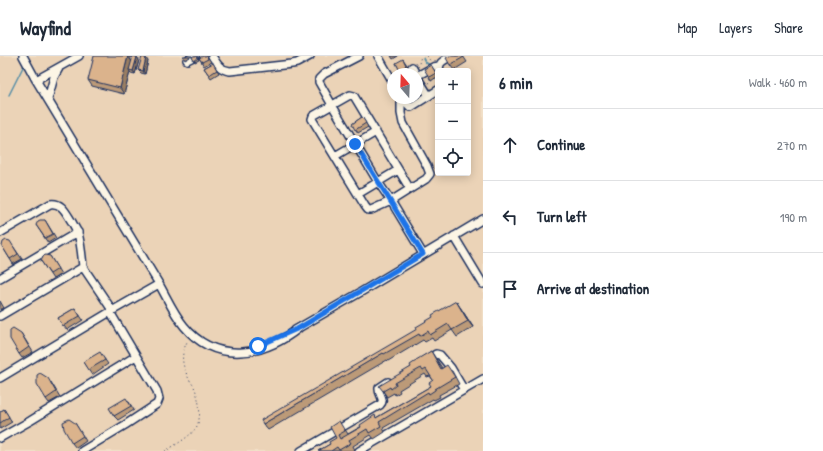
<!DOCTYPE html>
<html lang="en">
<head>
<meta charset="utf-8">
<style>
	:root { --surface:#fff; --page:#f6f6f7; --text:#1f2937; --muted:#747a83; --line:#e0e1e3 }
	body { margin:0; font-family:"Patrick Hand",sans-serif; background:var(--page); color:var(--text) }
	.controls { position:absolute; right:12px; top:12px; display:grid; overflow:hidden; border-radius:4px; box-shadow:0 2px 10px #0003 }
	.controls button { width:36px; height:36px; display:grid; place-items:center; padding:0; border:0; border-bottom:1px solid var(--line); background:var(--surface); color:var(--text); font:20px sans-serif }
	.compass { position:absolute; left:387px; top:12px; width:36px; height:36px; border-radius:50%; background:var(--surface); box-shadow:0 2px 10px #0003; rotate:341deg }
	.stop { position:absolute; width:12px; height:12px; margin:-9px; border:3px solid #1a73e8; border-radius:50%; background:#fff }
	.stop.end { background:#1a73e8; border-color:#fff; box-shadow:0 1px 4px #0008 }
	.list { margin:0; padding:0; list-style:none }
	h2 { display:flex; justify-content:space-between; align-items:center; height:52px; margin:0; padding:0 16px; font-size:17px }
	h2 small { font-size:13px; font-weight:400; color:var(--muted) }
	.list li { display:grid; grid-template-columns:26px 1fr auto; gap:12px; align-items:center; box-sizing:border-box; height:72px; padding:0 16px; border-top:1px solid var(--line) }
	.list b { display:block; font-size:15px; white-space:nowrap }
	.list em { font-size:13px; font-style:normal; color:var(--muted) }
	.icon { flex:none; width:22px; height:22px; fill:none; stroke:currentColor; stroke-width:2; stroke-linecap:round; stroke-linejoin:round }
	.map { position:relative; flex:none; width:483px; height:395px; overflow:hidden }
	header { display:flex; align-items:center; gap:24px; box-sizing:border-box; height:56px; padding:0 20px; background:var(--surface); border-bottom:1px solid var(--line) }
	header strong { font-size:19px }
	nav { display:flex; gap:22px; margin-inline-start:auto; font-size:14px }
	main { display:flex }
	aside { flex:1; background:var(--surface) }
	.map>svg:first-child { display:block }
	.built { fill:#ebd3b7; fill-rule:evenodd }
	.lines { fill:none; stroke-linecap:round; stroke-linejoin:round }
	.stream { stroke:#568ea7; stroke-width:1.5 }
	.minor-casing { stroke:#1b2f5e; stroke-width:10 }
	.path { stroke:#1b2f5e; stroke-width:1; stroke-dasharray:1 3; stroke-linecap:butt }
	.minor { stroke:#fcf5e5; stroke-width:7 }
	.wall { fill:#bc9a78; stroke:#1b2f5e }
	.shaded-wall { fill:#997d62; stroke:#1b2f5e }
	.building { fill:#dbb38c; stroke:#1b2f5e }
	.route { stroke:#1a73e8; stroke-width:5 }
</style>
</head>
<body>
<header>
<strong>Wayfind</strong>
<nav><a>Map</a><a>Layers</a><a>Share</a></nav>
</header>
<main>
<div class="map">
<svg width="483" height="395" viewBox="0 0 483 395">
	<rect width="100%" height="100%" fill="#f2e1ca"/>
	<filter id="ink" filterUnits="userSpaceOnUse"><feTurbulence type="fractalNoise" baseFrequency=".025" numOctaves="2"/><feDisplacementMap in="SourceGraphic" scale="8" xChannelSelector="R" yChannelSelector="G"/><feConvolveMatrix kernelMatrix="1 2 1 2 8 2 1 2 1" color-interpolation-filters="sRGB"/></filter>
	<g filter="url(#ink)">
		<path class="built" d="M0,0H483V395H0ZM438,15H468V117H438ZM393,18H417V42H393Z"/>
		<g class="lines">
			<path class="stream" d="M423,2L425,6L430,9
				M9,39L24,9"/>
			<g class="minor-casing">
				<path id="minor" d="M23,0L36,24L159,228C167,242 174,258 184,270C216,309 264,300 299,272
					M212,0C217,8 220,14 230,15L292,8L297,7L310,0
					M359,0L324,18L319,23V26L332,49L378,126L391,145L423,198
					M378,0L393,26
					M187,4L195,0
					M412,11L416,18
					M440,15C437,6 445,4 452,0
					M417,20L433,11L439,10
					M417,21L429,40
					M36,24L79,0
					M401,42V57L403,67L427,110L430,118L426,123L391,145L371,154H368L365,150L312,63L313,60L350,39L354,40L410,133
					M402,42L409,50L411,51L438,34
					M48,43L54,21L59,12
					M335,100L376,76
					M358,138L398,114
					M0,177L50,148C62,146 66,157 72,166C74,170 76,173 78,177C81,188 82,200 83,211
					M454,180L483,228
					M0,222L78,176
					M0,260L83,211L112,254
					M295,274L361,236L483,163
					M427,304L436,298L440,299L451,312L464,334
					M0,322L110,256L159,228
					M0,382L30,365L136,300
					M82,395L125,369L157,348L159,343L157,335L110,256
					M301,395L380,349C386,343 378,339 379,332L388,326
					M359,395L483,323"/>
			</g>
			<path class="path" d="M427,0L431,6
				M418,11L421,0
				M428,27L438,21
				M165,395C174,390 193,379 197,370C202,358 199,344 195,333C193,328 189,324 187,319C181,306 181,297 188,284"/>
			<use href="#minor" class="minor"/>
		</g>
		<path class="wall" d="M183,0H192L185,4Z
			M197,0L199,4L195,6L192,1Z
			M207,0L211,6L204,10L199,2Z
			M391,0H398L393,3Z
			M463,0L467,6L454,14L450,9Z
			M130,1V3L132,5L137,1L139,4L135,18L131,17L130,16L124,38L92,30L88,24Z
			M148,5L145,18L141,17L138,14Z
			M213,7L219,17L211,22L204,12Z
			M396,7L409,12L407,15L402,18Z
			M431,9L438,20L431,25L429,21Z
			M362,61L368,71L358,77L352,68Z
			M45,164L56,182L48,187L36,169Z
			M2,190H13L22,203L13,208Z
			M50,200L61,218L53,223L41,205Z
			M0,245L4,252L0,254Z
			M460,251L473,271L457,281L452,274L434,285L432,282L425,286L423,284L388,305L387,304L268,374L263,368Z
			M75,252L83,264L67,274L58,262Z
			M21,277L33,296L22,302L19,298Z
			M431,295L442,312L452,315L459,328L439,339L440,341L434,344L433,343L383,372L385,376L374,383L371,379L353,390L355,394L353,395H318L330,388L336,382L344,372L348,378L431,330L433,324L430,320L427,321L425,318L399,334L400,336L395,339L394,337L387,341L383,335L411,311L416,305Z
			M103,301L108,308L92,319L83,306Z
			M51,326L60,341L49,347L46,343Z
			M129,346L134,354L118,364L114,360Z
			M4,353L12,366L0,373V356Z
			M75,367L86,385L76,392L72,387Z"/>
		<path class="shaded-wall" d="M128,0H130V3L133,7L129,14L130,16L124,38L120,32Z
			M137,1L139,4L135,18L133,15Z
			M146,2L148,5L145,18L143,15Z
			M403,3L409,12L407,15L404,12Z
			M456,245L460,251L473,271L468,265Z"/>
		<path class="building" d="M94,0H128L120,32L88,24Z
			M133,0L137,1L133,15L129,14Z
			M193,0H197L198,2L194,5L192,1Z
			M203,0H207L208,3L202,6L199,2Z
			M449,0H463L464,1L450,9L446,2Z
			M142,1L146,2L143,15L138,14Z
			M403,3L406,9L404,12L400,15L396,7Z
			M213,7L217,14L209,19L204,12Z
			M431,9L436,17L429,21L424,13Z
			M362,61L366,67L355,74L352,68Z
			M40,164H45L53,178L45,182L36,169L38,165Z
			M6,184L10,185L18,198L10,203L2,190L3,186Z
			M45,199L50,200L58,213L50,218L41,205L43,201Z
			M456,245L468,265L452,274L448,268L430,279L428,275L420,280L419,278L384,298L383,297L263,368L261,364L417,273L416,271L433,261L432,259Z
			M75,252L80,260L63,270L58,262Z
			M13,272L21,277L29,291L19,298L10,283V274Z
			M431,295L441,313L447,309L455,321L435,333V334L429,338L428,336L379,366L381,370L369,377L367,373L349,384L351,387L339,394L337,391L331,395H318L330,388L329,386L336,382L330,371L339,365L345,375L338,379L340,383L361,371L360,369L375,359L376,362L431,330L429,327L433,324L426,313L423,315L421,312L395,327L396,329L391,333L390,331L383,335L379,330L411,311L410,309L416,305V304Z
			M100,296L105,304L88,314L83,306Z
			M40,317L48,322L56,336L46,343L37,328V319Z
			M126,342L131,350L114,360L109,352Z
			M4,353L9,361L0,367V356Z
			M69,363L75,367L83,380L72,387L64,373L63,366Z"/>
	</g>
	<g class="lines" filter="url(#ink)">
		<path class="route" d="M258,290L299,272L423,198L355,88"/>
	</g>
</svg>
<div class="controls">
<button>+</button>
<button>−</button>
<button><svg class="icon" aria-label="locate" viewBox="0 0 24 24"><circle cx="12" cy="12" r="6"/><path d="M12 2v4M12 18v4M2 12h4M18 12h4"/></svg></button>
</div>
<svg class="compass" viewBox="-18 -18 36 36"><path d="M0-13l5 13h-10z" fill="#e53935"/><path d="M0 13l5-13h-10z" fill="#747a83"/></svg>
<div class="stop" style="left:258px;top:290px"></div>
<div class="stop end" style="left:355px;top:88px"></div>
</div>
<aside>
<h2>6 min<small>Walk · 460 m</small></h2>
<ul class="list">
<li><svg class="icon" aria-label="ahead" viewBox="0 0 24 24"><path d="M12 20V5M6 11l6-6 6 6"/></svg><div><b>Continue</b></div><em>270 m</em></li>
<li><svg class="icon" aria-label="left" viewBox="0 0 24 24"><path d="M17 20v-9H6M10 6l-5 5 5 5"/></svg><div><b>Turn left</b></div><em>190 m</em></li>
<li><svg class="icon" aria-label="arrive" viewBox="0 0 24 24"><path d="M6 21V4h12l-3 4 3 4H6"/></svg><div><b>Arrive at destination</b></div></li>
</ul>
</aside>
</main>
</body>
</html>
